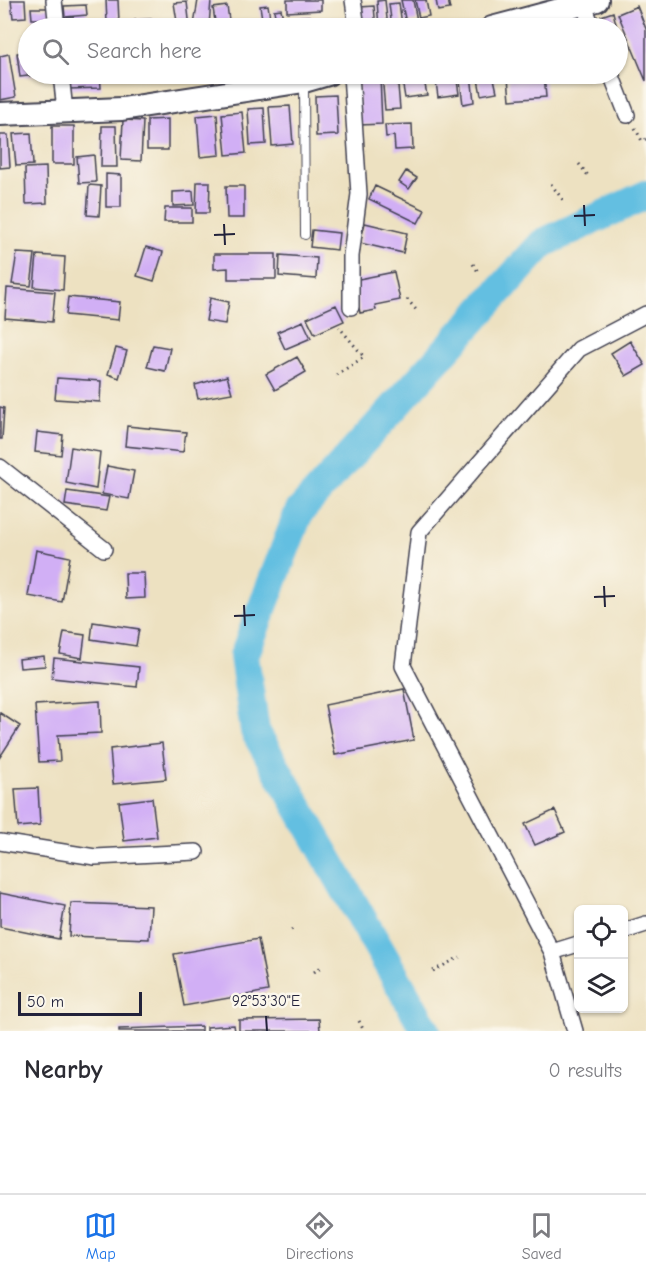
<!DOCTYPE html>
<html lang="en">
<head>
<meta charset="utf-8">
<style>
	:root { --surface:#fff; --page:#f7f7f7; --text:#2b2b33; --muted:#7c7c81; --line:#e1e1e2; --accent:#1a73e8 }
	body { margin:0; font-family:"Comic Neue",sans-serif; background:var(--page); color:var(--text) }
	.controls { position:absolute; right:18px; bottom:18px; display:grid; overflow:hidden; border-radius:9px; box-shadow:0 2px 4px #0004 }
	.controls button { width:54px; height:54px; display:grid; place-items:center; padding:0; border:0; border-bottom:2px solid var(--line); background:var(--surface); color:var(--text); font:30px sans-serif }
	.scale { position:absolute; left:18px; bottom:15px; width:124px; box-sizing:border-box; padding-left:6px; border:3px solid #22223b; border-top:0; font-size:16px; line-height:21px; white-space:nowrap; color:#22223b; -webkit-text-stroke:4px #fbf7ec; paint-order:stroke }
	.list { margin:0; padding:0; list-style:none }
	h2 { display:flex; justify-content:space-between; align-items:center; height:78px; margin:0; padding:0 24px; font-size:26px }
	h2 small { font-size:20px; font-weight:400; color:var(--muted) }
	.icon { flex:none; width:33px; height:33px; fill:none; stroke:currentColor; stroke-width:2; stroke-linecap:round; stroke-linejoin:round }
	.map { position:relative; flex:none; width:646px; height:1031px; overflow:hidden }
	.search { position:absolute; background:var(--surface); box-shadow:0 2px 4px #0004; left:18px; right:18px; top:18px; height:66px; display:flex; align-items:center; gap:15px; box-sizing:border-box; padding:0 21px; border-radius:33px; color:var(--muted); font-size:22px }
	.sheet { height:162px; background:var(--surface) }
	nav { display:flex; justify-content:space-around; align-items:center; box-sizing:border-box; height:84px; border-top:2px solid var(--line); background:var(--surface); font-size:16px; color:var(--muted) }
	nav a { display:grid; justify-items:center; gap:3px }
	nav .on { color:var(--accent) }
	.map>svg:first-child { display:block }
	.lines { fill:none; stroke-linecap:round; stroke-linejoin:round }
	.river { stroke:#63bfe1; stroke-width:30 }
	.building { fill:#d1aff5 }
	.service-casing { stroke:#403f4f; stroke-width:10 }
	.minor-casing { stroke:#403f4f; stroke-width:18 }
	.primary-casing { stroke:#403f4f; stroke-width:26 }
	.path { stroke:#403f4f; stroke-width:3; stroke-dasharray:1.5 4.5; stroke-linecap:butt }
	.service { stroke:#fff; stroke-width:8 }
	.minor { stroke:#fff; stroke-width:15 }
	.primary { stroke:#fff; stroke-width:22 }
	.ticks { fill:none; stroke:#22223b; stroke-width:2 }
	.ticks-label { font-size:15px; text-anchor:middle; fill:#22223b; stroke:#fbf7ec; stroke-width:5; stroke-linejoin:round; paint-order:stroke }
</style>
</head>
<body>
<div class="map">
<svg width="646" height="1031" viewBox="0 0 646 1031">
	<rect width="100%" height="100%" fill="#fbf7ec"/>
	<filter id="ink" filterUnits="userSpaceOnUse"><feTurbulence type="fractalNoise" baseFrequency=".0167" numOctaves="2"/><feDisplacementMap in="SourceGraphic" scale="12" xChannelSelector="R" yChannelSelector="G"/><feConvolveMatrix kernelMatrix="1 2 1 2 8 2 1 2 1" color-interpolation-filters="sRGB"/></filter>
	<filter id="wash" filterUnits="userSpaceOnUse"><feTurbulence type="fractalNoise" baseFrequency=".008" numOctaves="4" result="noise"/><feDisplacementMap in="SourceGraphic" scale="24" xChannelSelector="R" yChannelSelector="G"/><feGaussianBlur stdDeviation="1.35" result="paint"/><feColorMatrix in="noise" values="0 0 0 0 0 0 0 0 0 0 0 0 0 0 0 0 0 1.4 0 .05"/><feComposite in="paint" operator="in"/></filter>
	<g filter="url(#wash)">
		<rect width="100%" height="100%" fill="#ede1c1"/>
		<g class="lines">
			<path class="river" d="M426,1031L255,731L244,656L299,512L543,243L646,195"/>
		</g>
		<g id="blocks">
			<path class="building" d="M11,0H25L26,17L13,18Z
				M106,0H118L119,22L107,23Z
				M198,0H211L209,26L194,25Z
				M287,0H321V10L287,12Z
				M385,0L388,28H379L377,1Z
				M401,0H413L417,21L406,23Z
				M415,0H426L429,16L419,18Z
				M436,0H448L450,9L438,11Z
				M187,2L190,28H178L174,3Z
				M399,3L402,25L392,27L389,4Z
				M86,5L87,15L65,17L64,6Z
				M268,5L271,24L263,25L260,6Z
				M227,6L230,27L216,28L213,8Z
				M374,6L376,28H362L360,7Z
				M637,6L646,29V81L618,14Z
				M31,8H50V19H32Z
				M281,9L285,28H277L274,10Z
				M613,12L617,28H604L601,16Z
				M310,16V28H295V17Z
				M151,19L152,28H136L135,20Z
				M333,19L334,28H314V20Z
				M582,21L584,28H553Z
				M28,51V74L37,75L20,77L17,53Z
				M9,54L16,97L0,100V56Z
				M67,74H100L101,88L68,89Z
				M382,74H397L400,109L385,110Z
				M401,74H423L427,95L405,98Z
				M435,74H456L459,94L438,97Z
				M459,74H471L474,102L463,104Z
				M477,74H493L497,92L481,95Z
				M544,75L546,97L510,100L508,78Z
				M380,76L382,124L360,125L358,77Z
				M336,95L338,135L316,136L315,96Z
				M290,106L293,144L272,146L269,107Z
				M264,108L266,144L250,145L248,109Z
				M242,112L246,153L226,155L222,114Z
				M217,114L220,155L200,157L197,116Z
				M168,119V150H147V120Z
				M123,120L143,121L141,161L121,160Z
				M412,124L413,149L395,150L394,136L386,137L385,125Z
				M52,126H74V164H52Z
				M102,126H116L117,167H101Z
				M31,133L33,165L16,166L13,134Z
				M0,135H8L10,167L0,168Z
				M94,155L96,182L79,183L77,157Z
				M46,167L47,203L26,204L25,168Z
				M406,171L417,178L409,189L399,182Z
				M106,174L121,175V207H106Z
				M197,182H210L209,213H196Z
				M89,185L101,186L99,216L87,215Z
				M226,186H244V218H227Z
				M375,186L425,210L418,223L369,199Z
				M193,191L194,205L173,206V192Z
				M165,208H192V222H164Z
				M365,223L407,233L403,253L360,243Z
				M312,230L339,233L337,250L310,247Z
				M146,247L163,252L154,281L137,276Z
				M17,253L35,254L31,286L12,284Z
				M214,254H276V279H228V268L214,269Z
				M37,255L65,257L63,290L34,287Z
				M280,255L317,258L316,279L279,276Z
				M394,272L400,300L375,305L376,310L360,313L354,280Z
				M7,288L55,292L52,322L5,318Z
				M68,297L120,302L118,320L66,315Z
				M210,298L229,302L225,324L206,321Z
				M336,305L344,321L315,334L307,318Z
				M303,321L311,338L285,349L277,332Z
				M630,341L645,365L626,376L611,353Z
				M153,345L170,348L165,371L147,367Z
				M116,348L127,351L119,378L108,374Z
				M297,357L306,372L275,390L266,374Z
				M227,376L232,393L198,399L195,385Z
				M57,378L101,381L100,402L55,399Z
				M0,407L4,408L2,439H0Z
				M127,426L186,432L183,452L125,446Z
				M37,432L63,435L61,455L35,452Z
				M71,447L100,452L96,489L66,483Z
				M107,466L134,471L129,499L102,494Z
				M67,491L109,497L106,511L65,505Z
				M36,550L70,557L62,602L28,596Z
				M125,573H144L145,598L126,599Z
				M93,622L139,629L136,646L91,639Z
				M64,632L85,635L82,658L60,654Z
				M44,656L45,666L20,668L19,659Z
				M54,658L139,667L137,687L52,678Z
				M404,689L414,740L335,755L325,705Z
				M100,701L101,733L58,735L60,761L39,762L35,705Z
				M0,713L20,726L0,757Z
				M162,743L166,779L113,784L110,749Z
				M38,788L40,825L18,827L15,789Z
				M152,798L157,837L124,841L119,802Z
				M555,810L565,832L535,845L525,824Z
				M0,893L65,906L59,939L0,927Z
				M71,903L151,906L149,939L69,936Z
				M258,939L268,991L184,1006L174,954Z
				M319,1019L320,1031H239V1020Z
				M234,1025L235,1031H207V1027Z
				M201,1026V1031H119V1029Z"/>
		</g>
	</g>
	<g filter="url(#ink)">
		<use href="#blocks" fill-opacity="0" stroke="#403f4f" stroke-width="1.5"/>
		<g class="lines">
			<g class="service-casing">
				<path id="service" d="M304,84L305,235"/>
			</g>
			<g class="minor-casing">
				<path id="minor" d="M54,0L57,28
					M353,0L357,28
					M583,4L593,28
					M61,74L65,111
					M611,74L627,115
					M351,307V256L359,194L351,74
					M0,467L104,549
					M0,842L95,857L196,852
					M624,931L646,924
					M552,952L578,944
					M575,1031L552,952L403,666L419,532L579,349L646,314"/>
			</g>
			<g class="primary-casing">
				<path id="primary" d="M492,28L597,0
					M0,114L122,109L304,81L328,74"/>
			</g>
			<path class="path" d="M635,128L642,141L646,139
				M579,164L590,178
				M551,184L563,200
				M473,264L479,273
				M407,299L418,312
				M336,375L364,357L339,327
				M291,930L296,927
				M433,971L460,957
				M314,972L321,967
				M359,1021L364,1031"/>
			<use href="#service" class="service"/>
			<use href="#minor" class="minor"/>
			<use href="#primary" class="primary"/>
		</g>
	</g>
	<path class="ticks" d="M584,205L585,226M574,216L595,215M224,224L225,245M214,235L235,234M604,586L605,607M594,597L615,596M244,605L245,626M234,616L255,615M266,1016L267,1031"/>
	<g class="ticks-label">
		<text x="266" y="1006">92°53'30"E</text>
	</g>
</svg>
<div class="controls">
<button><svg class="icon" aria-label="locate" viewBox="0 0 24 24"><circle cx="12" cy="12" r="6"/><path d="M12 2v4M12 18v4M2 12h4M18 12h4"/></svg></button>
<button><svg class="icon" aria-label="layers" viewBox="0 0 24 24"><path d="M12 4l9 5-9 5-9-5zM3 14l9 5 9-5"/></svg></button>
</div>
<div class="scale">50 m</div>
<div class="search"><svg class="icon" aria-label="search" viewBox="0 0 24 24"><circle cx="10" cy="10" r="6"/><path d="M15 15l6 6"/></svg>Search here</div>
</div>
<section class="sheet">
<h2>Nearby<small>0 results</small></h2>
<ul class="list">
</ul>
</section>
<nav>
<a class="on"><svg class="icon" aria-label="map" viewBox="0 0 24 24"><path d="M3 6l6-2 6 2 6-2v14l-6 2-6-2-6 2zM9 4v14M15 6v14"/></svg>Map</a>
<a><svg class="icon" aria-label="directions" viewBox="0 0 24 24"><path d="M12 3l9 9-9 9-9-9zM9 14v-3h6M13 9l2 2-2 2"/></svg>Directions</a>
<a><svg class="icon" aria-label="saved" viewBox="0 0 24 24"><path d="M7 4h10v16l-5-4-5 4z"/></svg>Saved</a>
</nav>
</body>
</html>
